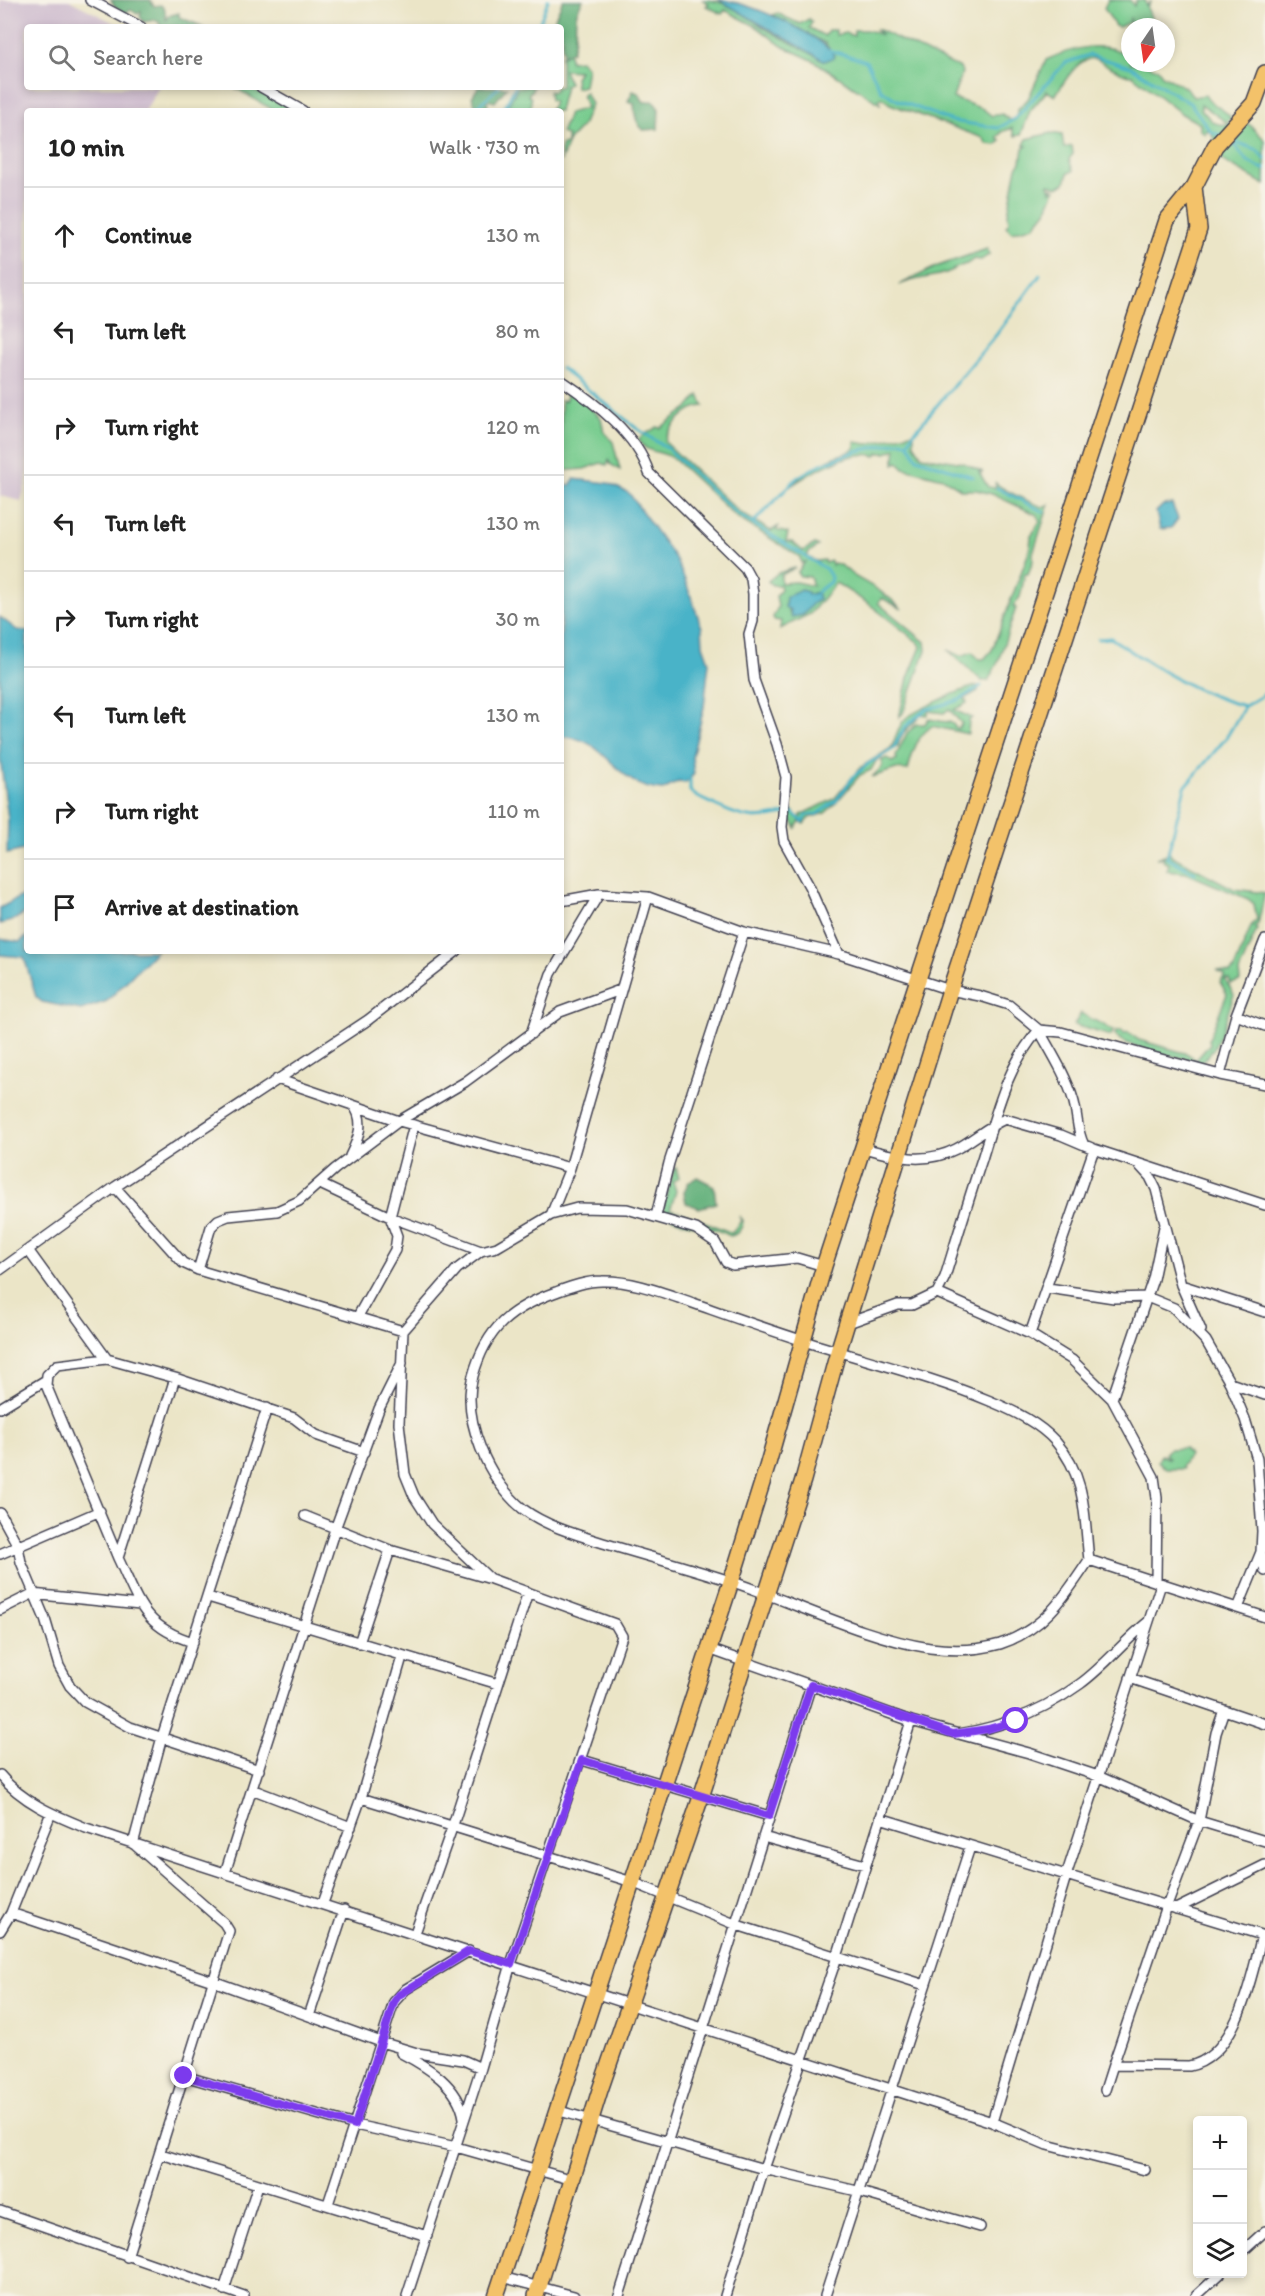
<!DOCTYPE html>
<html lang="en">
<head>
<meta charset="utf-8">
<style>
  body { margin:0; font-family:Itim,sans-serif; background:#f2f2f2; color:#222 }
  .controls { position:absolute; right:18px; bottom:18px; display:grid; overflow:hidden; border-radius:6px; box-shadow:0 3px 9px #0003 }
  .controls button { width:54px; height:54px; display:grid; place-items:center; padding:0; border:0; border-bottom:2px solid #e0e0e0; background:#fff; color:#222; font:30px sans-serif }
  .compass { position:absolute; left:1121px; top:18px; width:54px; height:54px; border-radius:50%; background:#fff; box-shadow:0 3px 9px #0003; rotate:193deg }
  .stop { position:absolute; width:18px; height:18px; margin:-14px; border:4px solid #7c3aed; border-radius:50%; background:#fff }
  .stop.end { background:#7c3aed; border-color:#fff; box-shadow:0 2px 6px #0008 }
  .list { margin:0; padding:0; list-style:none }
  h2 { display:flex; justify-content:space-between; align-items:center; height:78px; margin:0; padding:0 24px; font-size:26px }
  h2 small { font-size:20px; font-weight:400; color:#767676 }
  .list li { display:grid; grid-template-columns:39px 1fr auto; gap:18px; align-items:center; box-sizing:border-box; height:96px; padding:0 24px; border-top:2px solid #e0e0e0 }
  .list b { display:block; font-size:22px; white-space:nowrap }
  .list em { font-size:20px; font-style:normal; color:#767676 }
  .icon { flex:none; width:33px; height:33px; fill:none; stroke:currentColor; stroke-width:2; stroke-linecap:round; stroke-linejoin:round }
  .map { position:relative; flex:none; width:1265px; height:2296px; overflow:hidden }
  .search { position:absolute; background:#fff; box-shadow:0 3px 9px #0003; left:24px; top:24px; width:540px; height:66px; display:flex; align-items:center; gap:15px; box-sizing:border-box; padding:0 21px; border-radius:6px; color:#767676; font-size:22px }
  .panel { position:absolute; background:#fff; box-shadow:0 3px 9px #0003; left:24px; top:108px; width:540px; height:846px; border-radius:6px }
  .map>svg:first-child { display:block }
  .industrial { fill:#cfbdcf }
  .green { fill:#78cc8f; stroke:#4d7765; stroke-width:1.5; fill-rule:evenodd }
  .forest { fill:#62b07a; stroke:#42695a; stroke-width:1.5 }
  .water { fill:#4ab3c8; stroke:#366a82; stroke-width:1.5 }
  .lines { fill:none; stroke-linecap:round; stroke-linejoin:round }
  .stream { stroke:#4ab3c8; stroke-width:3 }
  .minor-casing { stroke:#403f50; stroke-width:12 }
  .primary-casing { stroke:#403f50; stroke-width:18 }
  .minor { stroke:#fff; stroke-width:9 }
  .primary { stroke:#f3c26a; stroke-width:15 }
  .route { stroke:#7c3aed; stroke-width:8 }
</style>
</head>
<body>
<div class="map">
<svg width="1265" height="2296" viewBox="0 0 1265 2296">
  <rect width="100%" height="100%" fill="#f7f3e8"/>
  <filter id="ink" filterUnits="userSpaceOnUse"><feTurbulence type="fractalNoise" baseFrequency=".0167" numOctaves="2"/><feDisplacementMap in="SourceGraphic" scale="12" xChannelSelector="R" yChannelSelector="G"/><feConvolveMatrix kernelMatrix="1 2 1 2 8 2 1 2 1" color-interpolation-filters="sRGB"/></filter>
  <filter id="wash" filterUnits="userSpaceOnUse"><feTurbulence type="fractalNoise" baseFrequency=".008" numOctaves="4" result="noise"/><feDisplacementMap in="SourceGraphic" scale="24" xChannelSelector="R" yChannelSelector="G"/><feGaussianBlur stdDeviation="1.35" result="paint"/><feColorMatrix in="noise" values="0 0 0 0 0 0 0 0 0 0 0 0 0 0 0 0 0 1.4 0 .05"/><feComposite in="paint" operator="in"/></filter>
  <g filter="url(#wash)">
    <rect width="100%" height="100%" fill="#ebe5c7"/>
    <path class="industrial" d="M0 0H69L122 27H27V87H159L145 111H27V480L21 501 0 496Z"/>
    <path class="green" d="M703 0C730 0 745 17 768 30 787 41 806 50 825 61L831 51 825 43 773 15 777 13 800 24 809 19 812 22 809 28 825 36 828 30H836V35L845 33 854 36V30H867L882 35 876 30H879L960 68 962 72 953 98 983 109 992 116 1002 114 1010 120 1015 119 1018 109 1028 99 1046 60C1074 47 1103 40 1130 56V63H1141L1158 69 1162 75 1188 89 1193 97 1205 95C1210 106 1224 107 1231 118L1226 122 1201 104C1201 113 1204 111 1208 117 1217 128 1226 125 1240 120L1250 125 1265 140V185L1223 161 1211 132 1206 130 1205 134 1200 130V124L1182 114 1132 75C1122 75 1119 70 1110 67 1105 65 1103 62 1098 60 1081 51 1063 84 1055 96L1047 91 1030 111 1021 135 1015 136 1012 128 1002 132 997 138 1001 141 996 145 987 144 983 138 890 104 882 98 879 99 880 104 814 61 782 46 757 27 725 10 722 14 706 6 709 4Z
      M1108 0H1130L1134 6 1136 0H1145L1146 6 1151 1 1147 8 1151 17 1150 27H1131L1130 17V22L1119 27 1115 26 1104 8Z
      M569 52 570 61 581 60 587 68 584 86 576 88 575 77 579 71 564 70 569 83 565 86 559 111H550L554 101 550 100 549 91 553 92 556 87H561V55Z
      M234 87C253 87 276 99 293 111H275Z
      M518 87H534L528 95 531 98V111H509L508 106Z
      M585 92 591 104 582 126 569 140 561 161V145L567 144V136L561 133 569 113 586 108 582 95Z
      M1051 133 1062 135 1064 148 1072 146 1073 154 1069 159 1073 171 1068 173 1065 183 1058 187 1049 184V188H1053L1050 191 1055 190 1046 211 1034 226 1012 232 1006 226 1009 222 1008 213 1017 167 1021 162 1023 148 1027 146 1024 145 1027 139Z
      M987 249 990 254 981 260 974 259 967 264C960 265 954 270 946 273 930 278 914 278 899 285L938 266Z
      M562 390 576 395 601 418 604 432 613 442 620 470 610 464 609 460 607 465 601 463 584 469 561 471V400L565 401 567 396Z
      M699 395 704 406C688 406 668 427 665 442L739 512 771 531 779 526 776 530 788 533 786 542H792L803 551 815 544 818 546 808 553V557L816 561 824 560 825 563 831 561 832 565 834 563C844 565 847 571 854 576 872 586 887 594 902 609L882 598 878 603 925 642 926 650 903 713 899 717 908 678 921 647 919 643 869 604 836 583 810 614 780 629 781 621 774 620 773 617 778 607 776 596 781 589 780 585H772L768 581 778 573 795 568 781 575V583L796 582 813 586 810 577 800 576 797 573 805 562 801 563 800 557 736 517 674 459C662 450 642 454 639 438L657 427 660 428 690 406ZM807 592V595L817 592 818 601 812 603 803 615 791 617 785 603Z
      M914 432V444L922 456 964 463 983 472H979L988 487 996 488 995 482C1000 489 1032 503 1043 507L1049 504 1033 553V561L1028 574H1025L1020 597 1013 607 1016 608 998 662 988 681H982L948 650 961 656 972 652 979 659H984L992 650 1030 549 1031 536 1040 521 1037 515 992 494 976 490H962L943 478 904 468 898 462 894 464 896 449 886 453H878L876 456C851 448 808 474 788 488 799 476 813 468 828 460 837 455 847 454 855 448V442L868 444Z
      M979 686 978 691 965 698 967 703 954 710 972 718 969 720 968 734 932 726C916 737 913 752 908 770L896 769 872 777 882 767V760L887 758 892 762 897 759 896 756 907 733 917 724H925L928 719C936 719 944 724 950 721L957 729 962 724 949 709 944 713 928 711V715L920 714C916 726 902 726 898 746L876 761 871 770 860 775 834 805 825 813 809 818 804 824 800 821 796 828 788 815V805L800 820 801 815 834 799 861 767 891 748C895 740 898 726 905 719 913 712 966 686 979 686Z
      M1168 850 1172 856 1234 889 1265 893 1258 924 1254 927 1257 929 1239 972 1240 981 1231 984 1229 979H1225L1234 995C1226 1015 1221 1050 1200 1062 1185 1058 1122 1047 1115 1035L1116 1031H1123L1124 1034 1127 1032 1139 1040 1188 1054 1196 1060 1210 1044 1209 1039 1227 994 1220 982 1225 975 1216 970 1230 973 1234 969 1252 924 1257 920 1254 904 1248 899 1186 873 1167 871 1169 864 1163 861 1164 857 1156 858 1167 854Z
      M1081 1013C1091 1020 1103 1023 1113 1031L1111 1036 1074 1025Z
      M676 1168 679 1178 673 1182 676 1191 670 1210H675L681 1217 683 1216 680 1212 732 1233 741 1221 739 1216 743 1220C743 1227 738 1235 730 1236 714 1224 670 1227 663 1208L674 1169Z
      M1184 1448 1189 1455 1182 1466 1183 1469H1166L1158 1461 1161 1455 1170 1459 1165 1454 1169 1449Z"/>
    <path class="forest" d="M111 0H150L154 6 161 5 165 10 166 21 168 16 179 13V17L204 27H159L160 23 155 20 144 22 140 17 141 11 137 14 131 10 125 13 115 7Z
      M563 0H583C570 19 580 28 572 51L563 56 561 27H554L555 18Z
      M478 87H507L495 102 487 100 488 107 483 109 475 105 472 97Z
      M633 91 638 93 644 102 653 101 659 109 658 129 643 130C635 123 634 113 634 104L628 101Z
      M697 1177 714 1186 716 1203 699 1208 686 1203 684 1192 688 1183Z"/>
    <path class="water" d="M719 0C745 0 818 33 834 55L833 58 825 61Z
      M574 479 608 483 629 493 675 558 685 580 702 628 703 645 709 662 704 707 692 757 694 774 686 783 678 782 663 790C614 789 608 735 561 737V484L570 485Z
      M1172 504 1178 519 1171 528 1160 529 1156 512 1163 505Z
      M801 590 808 592V595L817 592 819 599 812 604 803 615 791 617 790 610 785 607 786 597Z
      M0 617 17 630 27 631V849L7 854 8 819 0 756Z
      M27 893V912L12 921 0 924V908Z
      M27 936V951H156L107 1001 81 1010 42 1002 36 997 24 957 0 955V939L20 942Z"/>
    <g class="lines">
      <path class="stream" d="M538 27 548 0
        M829 50 866 61 881 90 897 100 952 121 998 128 1015 119 1065 63 1089 55 1131 67 1191 104 1211 132 1220 135
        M472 111 499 87
        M503 111 515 87
        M1228 139 1257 150 1265 159
        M1233 142C1242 156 1248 165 1265 169
        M561 368 636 428 668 449 737 514 826 569 831 577 830 582 817 592
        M908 443 912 435 997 334 1040 275
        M997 488 1044 512
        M753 523 798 477 821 464 857 451 901 442 908 443 917 458 973 477
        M1098 639 1111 638C1151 665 1197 694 1244 706
        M690 779V791C699 800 708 801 719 807 748 821 760 820 792 812L803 822 806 815 817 814 836 801 854 776 869 763 893 749 905 727 925 710 959 700 981 686
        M1195 873 1167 857 1185 787 1226 738 1245 706 1265 694"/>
    </g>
  </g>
  <g filter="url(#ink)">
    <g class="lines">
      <g class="minor-casing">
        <path id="minor" d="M90 0 141 27
          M261 87 303 111
          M561 380C594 402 637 434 649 473L745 568 751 579 753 594V621L749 634 754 680 777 744 786 777 782 827 784 841 809 886 839 954
          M561 901 599 894 648 897 744 932 839 954 950 990 980 996 1009 1005 1039 1030 1061 1032 1220 1075 1265 1084
          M1236 1015 1265 1026
          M531 1034 551 974 599 894
          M1220 1075 1236 1015 1265 940
          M277 1079 399 1121 570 1168
          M864 1148C895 1157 925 1165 956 1149 973 1140 987 1127 1005 1119L1061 1135 1094 1149 1265 1205
          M350 1156C358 1140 366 1120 353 1105
          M1139 1165 1150 1177 1156 1189 1181 1285 1201 1330
          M320 1184 390 1217 481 1251
          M115 1187 183 1263 198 1270 403 1331
          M551 1215 570 1168 648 897
          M656 1216 669 1163 744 932
          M28 1250 107 1359 175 1378 294 1418 316 1435 364 1452
          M0 1270 115 1187 368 1020 457 951
          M198 1270 211 1227 218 1220 228 1216 277 1211 299 1201 335 1169 399 1121 465 1082 560 1012 620 990
          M1181 1285 1265 1312
          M1048 1288 1114 1298 1147 1297 1174 1308 1206 1341 1230 1383 1245 1419 1257 1459 1262 1531 1261 1552 1238 1608
          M937 1293 1030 1334 1072 1360 1112 1399 1154 1477 1157 1498 1156 1582
          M358 1316 395 1250 397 1236 390 1217 414 1125
          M848 1323 898 1305H912L937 1293 945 1277C957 1238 969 1198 982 1159 996 1114 1007 1065 1039 1030 1051 1052 1066 1075 1073 1099 1078 1114 1076 1130 1084 1145
          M1030 1334 1094 1149
          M107 1359 57 1365 47 1375 46 1385 118 1558
          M175 1378 118 1558C139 1602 143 1627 193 1642
          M1230 1383 1265 1395
          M1112 1399 1153 1279 1164 1227
          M0 1408 46 1380
          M0 1513 18 1546 21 1562 45 1619 59 1666 70 1686 85 1702 130 1727 259 1770
          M305 1516 390 1550 491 1579 615 1624 622 1636 511 1964 481 2068 407 2296
          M1261 1552 1265 1571
          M0 1554 100 1511
          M1089 1560C1065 1596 1044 1630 1000 1644 979 1650 953 1651 930 1648 864 1638 794 1602 730 1581 690 1568 650 1557 610 1545 581 1536 547 1527 523 1509 489 1482 461 1419 473 1376 486 1328 511 1308 556 1292 570 1287 586 1281 602 1281 632 1280 664 1293 693 1303 730 1316 766 1329 804 1341 866 1361 930 1376 990 1401 1014 1411 1039 1423 1056 1442 1087 1477 1084 1517 1089 1560L1265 1617
          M489 1578 432 1524 414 1496 405 1474 399 1423 403 1331 457 1269 481 1251 497 1247 551 1215 577 1208 627 1209 696 1229 715 1242 726 1262 733 1265 797 1258 824 1266
          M208 1597 498 1684
          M0 1610 32 1594 140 1605
          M359 1643 390 1550
          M709 1649 911 1721 1029 1753 1098 1776 1199 1821 1265 1841
          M1130 1678 1224 1710
          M958 1734C1003 1727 1043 1711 1080 1684 1105 1666 1124 1641 1148 1622
          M582 1760 769 1816
          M0 1775C22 1802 54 1815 86 1828L992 2122 1047 2145 1145 2170
          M254 1790 351 1827
          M361 1798 632 1882 737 1925 925 1985
          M880 1818 1265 1936
          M763 1837 865 1865
          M133 1844 162 1737 267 1408
          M225 1873 335 1529 379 1409 402 1363
          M323 1903 361 1798 402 1657
          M1176 1909 1265 1865
          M11 1913 213 1981 381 2042 417 2053 463 2060 481 2068
          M0 1931 11 1913 51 1813
          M415 1933 452 1828 528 1592
          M1262 1935C1252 1975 1237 2057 1189 2066L1113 2065 1167 1906 1199 1821 1216 1733 1224 1710 1265 1724
          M309 2016 344 1910
          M401 2053C428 2067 459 2086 464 2118
          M184 2076 355 2125 456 2147 573 2180
          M1105 2090 1113 2065
          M556 2110 764 2169 857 2191 980 2227
          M992 2122 1066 1876 1161 1584
          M161 2154 427 2236
          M328 2204 394 2002 406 1989 469 1951
          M0 2211 244 2296
          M1242 2252 1265 2231
          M127 2257 229 1931 224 1923 135 1845
          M502 2277 574 2296
          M224 2290 258 2185
          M619 2296 811 1685
          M725 2296 764 2169 837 1957 911 1721
          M825 2296 970 1847
          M1196 2296 1220 2274"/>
      </g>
      <g class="primary-casing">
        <path id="primary" d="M1194 187 1215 146 1254 103 1265 73
          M496 2296 731 1582 767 1467 824 1266 1167 220 1194 187 1199 229 950 990 838 1352 803 1480 702 1794 600 2090 536 2296"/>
      </g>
      <use href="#minor" class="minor"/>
      <use href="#primary" class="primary"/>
    </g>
  </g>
  <g class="lines" filter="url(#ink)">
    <path class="route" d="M184 2076 355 2125 394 2002 399 1995 469 1951 511 1964 582 1760 769 1816 811 1685 953 1734 988 1729 1016 1721"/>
  </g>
</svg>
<div class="controls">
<button>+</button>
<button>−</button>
<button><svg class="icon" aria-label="layers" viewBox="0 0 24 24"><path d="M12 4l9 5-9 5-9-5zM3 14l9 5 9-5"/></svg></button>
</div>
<svg class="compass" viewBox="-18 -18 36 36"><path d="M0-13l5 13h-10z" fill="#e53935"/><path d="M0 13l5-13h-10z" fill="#767676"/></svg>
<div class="stop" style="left:1016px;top:1721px"></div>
<div class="stop end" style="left:184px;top:2076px"></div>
<div class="search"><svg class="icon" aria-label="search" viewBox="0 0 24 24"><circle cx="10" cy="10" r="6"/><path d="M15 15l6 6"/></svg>Search here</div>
<section class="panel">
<h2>10 min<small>Walk · 730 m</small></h2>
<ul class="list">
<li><svg class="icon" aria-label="ahead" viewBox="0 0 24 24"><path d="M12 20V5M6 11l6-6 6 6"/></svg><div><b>Continue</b></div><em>130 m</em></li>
<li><svg class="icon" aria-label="left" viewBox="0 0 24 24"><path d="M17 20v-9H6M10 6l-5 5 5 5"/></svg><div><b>Turn left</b></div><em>80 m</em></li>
<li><svg class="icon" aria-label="right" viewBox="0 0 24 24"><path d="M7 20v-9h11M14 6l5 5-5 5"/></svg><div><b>Turn right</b></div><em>120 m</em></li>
<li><svg class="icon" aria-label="left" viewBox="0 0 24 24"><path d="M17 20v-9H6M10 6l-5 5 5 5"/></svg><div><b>Turn left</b></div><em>130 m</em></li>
<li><svg class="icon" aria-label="right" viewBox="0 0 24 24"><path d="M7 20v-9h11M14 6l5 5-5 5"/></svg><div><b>Turn right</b></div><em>30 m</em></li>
<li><svg class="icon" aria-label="left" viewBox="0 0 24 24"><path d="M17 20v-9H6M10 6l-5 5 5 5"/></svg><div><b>Turn left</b></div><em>130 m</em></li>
<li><svg class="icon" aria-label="right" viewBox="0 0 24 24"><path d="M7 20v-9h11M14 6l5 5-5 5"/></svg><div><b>Turn right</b></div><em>110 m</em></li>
<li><svg class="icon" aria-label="arrive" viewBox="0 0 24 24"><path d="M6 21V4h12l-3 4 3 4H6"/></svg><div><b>Arrive at destination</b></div></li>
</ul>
</section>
</div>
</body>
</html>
